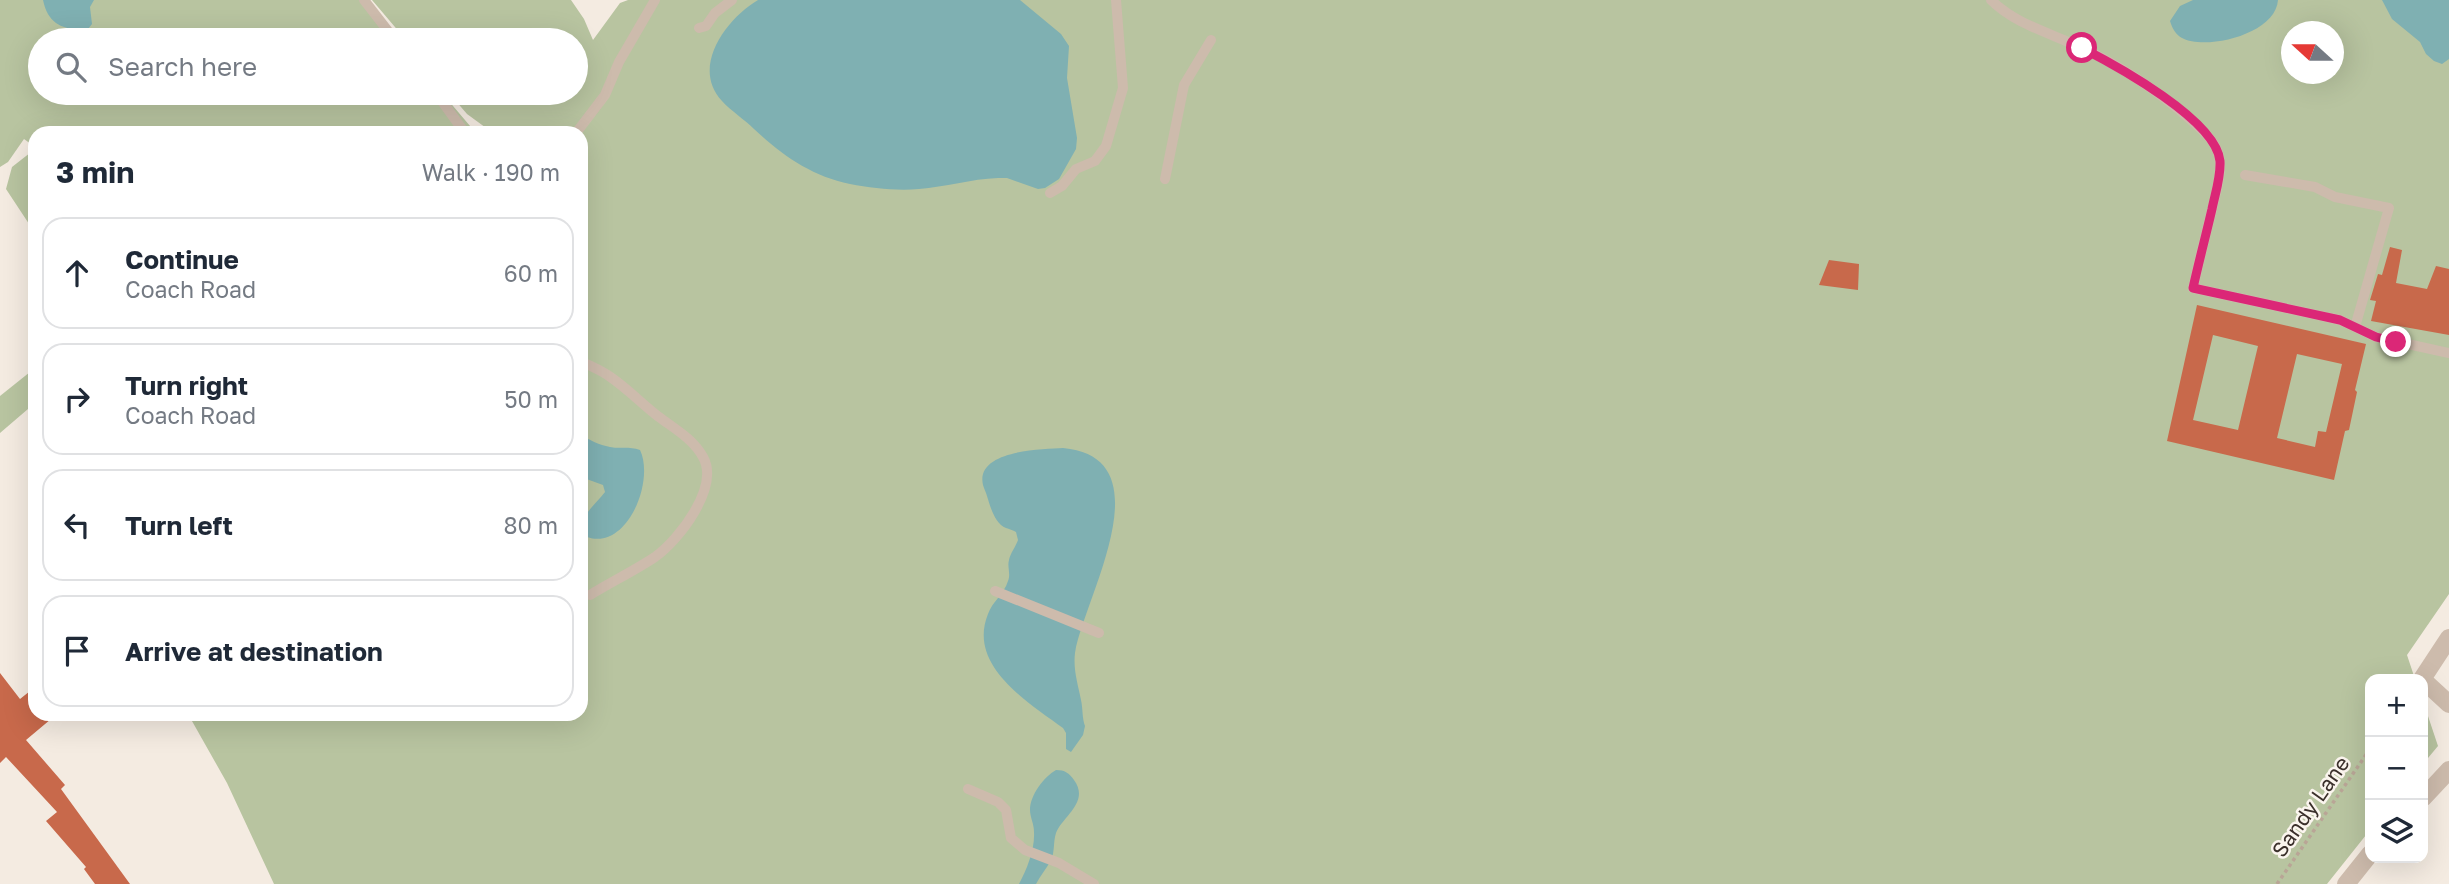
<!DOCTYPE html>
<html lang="en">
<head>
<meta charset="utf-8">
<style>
  body { margin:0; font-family:"Golos Text",sans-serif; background:#f6f6f7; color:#1f2937 }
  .controls { position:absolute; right:21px; bottom:21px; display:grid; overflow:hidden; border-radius:14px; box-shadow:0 7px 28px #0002 }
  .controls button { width:63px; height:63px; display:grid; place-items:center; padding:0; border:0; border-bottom:2px solid #e0e1e3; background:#fff; color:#1f2937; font:35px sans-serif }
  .compass { position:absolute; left:2281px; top:21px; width:63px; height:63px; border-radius:50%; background:#fff; box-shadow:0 7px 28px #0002; rotate:291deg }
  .stop { position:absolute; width:21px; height:21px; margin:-16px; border:5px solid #db2777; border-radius:50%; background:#fff }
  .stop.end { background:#db2777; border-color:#fff; box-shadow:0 2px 7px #0008 }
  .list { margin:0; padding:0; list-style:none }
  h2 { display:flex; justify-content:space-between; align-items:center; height:91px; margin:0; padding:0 28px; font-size:30px }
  h2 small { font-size:23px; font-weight:400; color:#747a83 }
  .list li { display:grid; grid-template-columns:46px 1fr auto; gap:21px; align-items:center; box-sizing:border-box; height:112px; margin:0 14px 14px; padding:0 14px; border:2px solid #e0e1e3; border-radius:21px }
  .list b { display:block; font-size:26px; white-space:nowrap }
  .list p { margin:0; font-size:23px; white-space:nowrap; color:#747a83 }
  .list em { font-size:23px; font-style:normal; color:#747a83 }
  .icon { flex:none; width:38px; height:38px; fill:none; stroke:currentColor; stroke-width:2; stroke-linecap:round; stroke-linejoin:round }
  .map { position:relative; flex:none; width:2449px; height:884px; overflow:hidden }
  .search { position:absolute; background:#fff; box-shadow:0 7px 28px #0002; left:28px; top:28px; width:560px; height:77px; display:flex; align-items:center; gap:18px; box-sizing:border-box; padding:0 24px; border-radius:38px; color:#747a83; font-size:26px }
  .panel { position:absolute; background:#fff; box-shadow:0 7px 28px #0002; left:28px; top:126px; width:560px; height:595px; border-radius:21px }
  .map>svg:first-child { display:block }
  .green { fill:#b8c4a0; fill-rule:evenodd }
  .water { fill:#7fb0b2 }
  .building { fill:#c8694b; fill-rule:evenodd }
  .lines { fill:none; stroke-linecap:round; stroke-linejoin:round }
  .path { stroke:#b9a596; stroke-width:3.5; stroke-dasharray:3.5 3.5; stroke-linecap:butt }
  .service { stroke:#cdbbac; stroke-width:10 }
  .minor { stroke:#cdbbac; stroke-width:18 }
  .route { stroke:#db2777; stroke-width:9 }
  .labels { text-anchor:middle; stroke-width:5; stroke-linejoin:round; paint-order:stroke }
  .street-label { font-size:21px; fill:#3b302b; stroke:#fbf5ee }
</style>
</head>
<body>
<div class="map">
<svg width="2449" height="884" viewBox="0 0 2449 884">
  <rect width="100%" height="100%" fill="#f4ebe1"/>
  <path class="green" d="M0 0H365L398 40H40V93H442L476 133H35V147L24 139 8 162 0 167Z
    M372 0H571L584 19 593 40 620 3 628 0H2449V594L2407 655 2415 679H2370V830L2327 884H274L227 783 188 714H581V133H493L467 114 449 93H576V40H406ZM2292 32H2334V74H2292Z
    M35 149V233L6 189 12 167Z
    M35 368V403L0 433V396Z
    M2423 701 2438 746 2423 764Z"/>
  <path class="water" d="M43 0H94L90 7 92 24 88 29C63 31 48 24 43 0Z
    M758 0H1020L1061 34 1069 46 1067 78 1077 138 1076 149 1059 179 1045 188 1038 189 1007 178H998C971 179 945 187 919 189 896 191 872 188 850 184 811 176 782 155 754 129 744 119 731 111 722 101 690 67 727 18 758 0Z
    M2193 0H2278C2276 34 2206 51 2182 38 2176 35 2172 28 2170 21L2180 6Z
    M2382 0H2449V59L2442 64 2434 61 2426 54 2420 42 2392 19Z
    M581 435C590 440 599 445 610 447 620 449 629 446 640 450 655 481 627 551 587 537 576 516 594 507 605 492L603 485 581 477Z
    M1063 448C1168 458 1083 600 1075 653 1073 670 1078 684 1081 700 1083 709 1082 718 1085 726L1083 735 1071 752 1066 749V733L1063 728C1028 702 967 666 988 614 992 602 1004 594 1008 581 1011 574 1007 567 1009 560 1010 554 1016 546 1018 540L1016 532C1013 530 1009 529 1006 528 995 524 990 506 987 496 986 492 984 489 983 485 975 450 1042 449 1063 448Z
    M1056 770C1065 770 1069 773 1074 780 1090 802 1063 816 1056 833 1053 842 1055 852 1051 860 1047 868 1040 876 1036 884H1019C1027 869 1035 849 1034 832 1034 824 1030 817 1030 810 1030 795 1044 777 1056 770Z"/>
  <path class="building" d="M2390 247 2402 250 2396 283 2427 289 2436 266 2449 269V335L2371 321 2376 301 2370 300 2378 274 2382 275Z
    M1829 260 1859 264 1858 290 1819 285Z
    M2197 305 2366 344 2355 390 2357 392 2349 430 2345 431 2334 480 2167 441ZM2213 335 2258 346 2238 430 2193 420ZM2297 354 2342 364 2326 432 2318 431 2315 447 2277 438Z
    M0 673 20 699 35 687V714H57L26 740 65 785 61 789 130 884H95L84 869 86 867 46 821 57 812 6 757 0 763Z"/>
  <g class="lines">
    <path class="path" d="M2277 884 2370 749"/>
    <path class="service" d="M364 0 395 40
      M1991 0C2015 24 2050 33 2080 47 2121 66 2157 90 2191 120 2204 132 2219 143 2220 163 2221 178 2215 195 2212 210 2205 236 2199 262 2193 288L2340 320 2376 337 2449 353
      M699 28 706 26 715 13 732 0
      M436 93 465 133
      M576 133 605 95 619 62 655 0
      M2245 175 2315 187 2335 197 2389 208 2355 327
      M1165 179 1184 85 1211 40
      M1050 193 1062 186 1076 169 1095 161 1106 146 1123 88 1116 0
      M581 361C590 366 601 370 609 376 627 388 642 404 659 417 675 429 693 439 703 457 720 487 679 540 655 557 634 571 611 582 590 595
      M995 591 1099 633
      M968 789 998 802 1006 810 1011 838 1025 850 1059 863 1094 884"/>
    <path class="minor" d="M2422 679 2449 638
      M2423 680 2449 704
      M2423 798 2449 770
      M2346 884 2370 854"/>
  </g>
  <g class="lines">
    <path class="route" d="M2082 48C2117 66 2216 120 2220 161 2221 177 2215 194 2212 209 2206 235 2199 261 2193 288L2340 320 2376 337 2396 342"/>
  </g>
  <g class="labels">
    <g class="street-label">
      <text transform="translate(2311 807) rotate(-55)" y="7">Sandy Lane</text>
    </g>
  </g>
</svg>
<div class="controls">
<button>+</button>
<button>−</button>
<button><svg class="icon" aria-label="layers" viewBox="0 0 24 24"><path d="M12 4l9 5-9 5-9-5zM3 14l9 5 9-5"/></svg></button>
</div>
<svg class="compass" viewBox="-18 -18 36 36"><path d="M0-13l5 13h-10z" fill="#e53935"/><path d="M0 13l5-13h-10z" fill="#747a83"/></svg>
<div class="stop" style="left:2082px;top:48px"></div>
<div class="stop end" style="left:2396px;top:342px"></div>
<div class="search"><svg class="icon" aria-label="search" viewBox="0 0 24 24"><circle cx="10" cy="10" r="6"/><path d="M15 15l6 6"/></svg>Search here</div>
<section class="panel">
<h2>3 min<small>Walk · 190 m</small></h2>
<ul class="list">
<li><svg class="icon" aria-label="ahead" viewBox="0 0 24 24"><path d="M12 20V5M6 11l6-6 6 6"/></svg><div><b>Continue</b><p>Coach Road</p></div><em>60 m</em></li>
<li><svg class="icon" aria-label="right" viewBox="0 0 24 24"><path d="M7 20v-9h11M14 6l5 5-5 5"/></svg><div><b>Turn right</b><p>Coach Road</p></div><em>50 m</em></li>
<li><svg class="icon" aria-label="left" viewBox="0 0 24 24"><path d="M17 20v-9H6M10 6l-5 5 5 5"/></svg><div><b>Turn left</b></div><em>80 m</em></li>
<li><svg class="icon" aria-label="arrive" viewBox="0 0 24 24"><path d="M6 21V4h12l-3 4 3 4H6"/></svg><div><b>Arrive at destination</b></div></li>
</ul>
</section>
</div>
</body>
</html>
